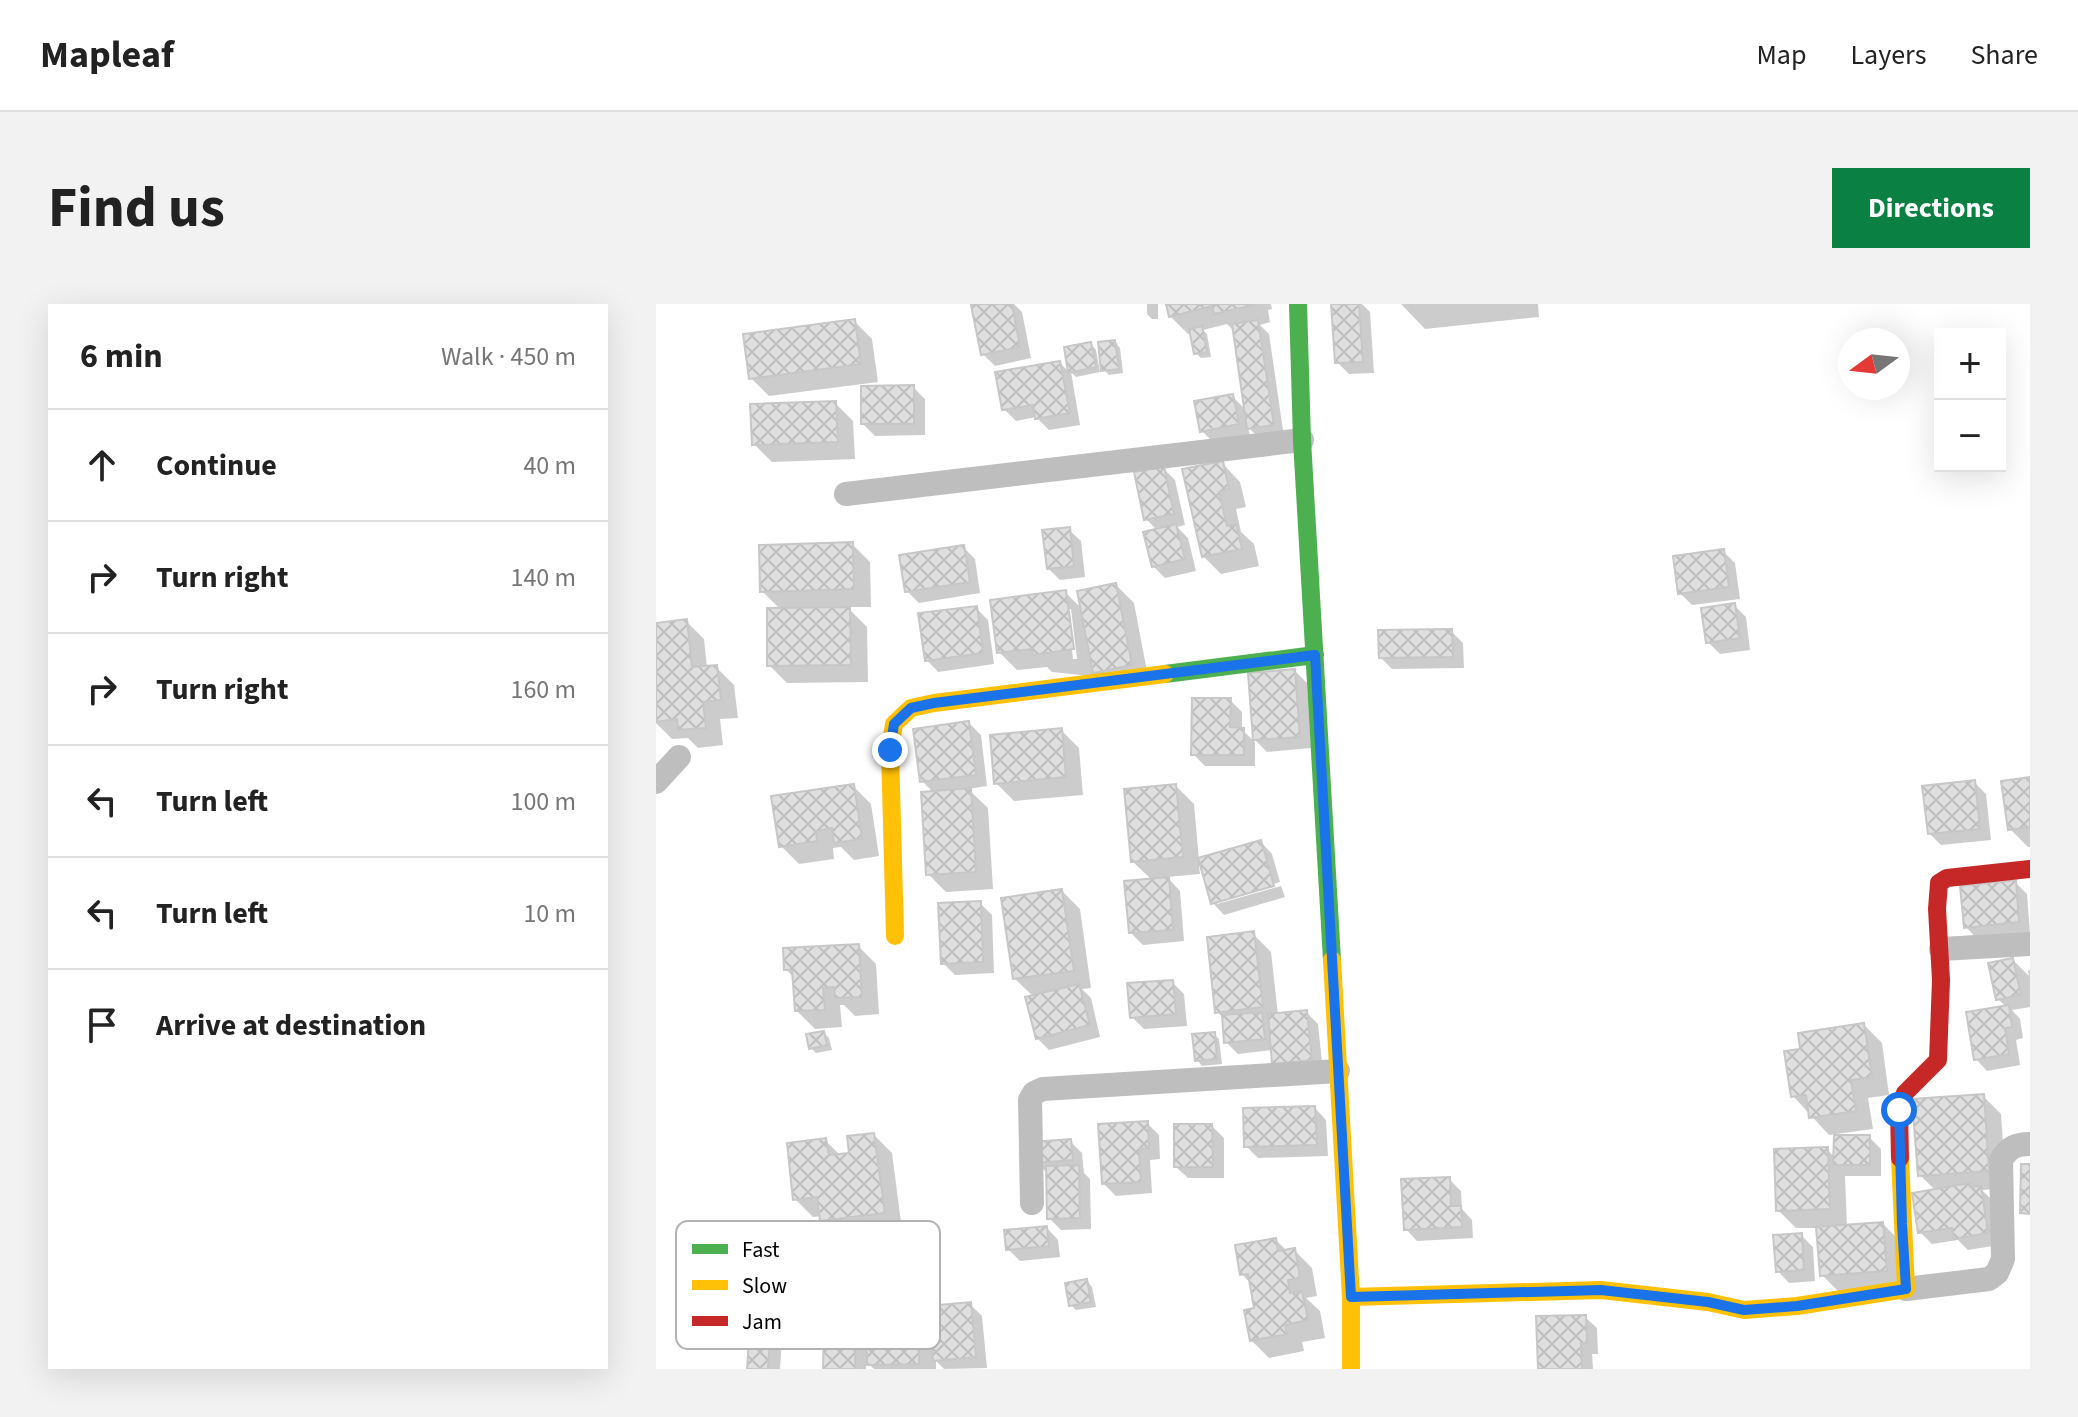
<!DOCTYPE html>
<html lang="en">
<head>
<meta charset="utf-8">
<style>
  body { margin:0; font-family:"Source Sans 3",sans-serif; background:#f2f2f2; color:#222 }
  .controls { position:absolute; right:24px; top:24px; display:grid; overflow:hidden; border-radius:0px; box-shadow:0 8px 32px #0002 }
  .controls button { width:72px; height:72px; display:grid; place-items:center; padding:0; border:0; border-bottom:2px solid #e0e0e0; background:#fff; color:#222; font:40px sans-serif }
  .compass { position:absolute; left:1182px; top:24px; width:72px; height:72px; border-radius:50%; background:#fff; box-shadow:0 8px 32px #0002; rotate:255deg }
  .stop { position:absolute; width:24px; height:24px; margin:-18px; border:6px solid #1a73e8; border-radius:50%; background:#fff }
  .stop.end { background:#1a73e8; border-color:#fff; box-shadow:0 2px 8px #0008 }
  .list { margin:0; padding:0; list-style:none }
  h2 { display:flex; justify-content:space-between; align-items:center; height:104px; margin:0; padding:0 32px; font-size:34px }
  h2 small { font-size:26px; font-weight:400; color:#767676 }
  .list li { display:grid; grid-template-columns:52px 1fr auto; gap:24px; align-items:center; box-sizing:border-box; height:112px; padding:0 32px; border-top:2px solid #e0e0e0 }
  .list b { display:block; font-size:30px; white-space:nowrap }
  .list em { font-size:26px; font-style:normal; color:#767676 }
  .icon { flex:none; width:44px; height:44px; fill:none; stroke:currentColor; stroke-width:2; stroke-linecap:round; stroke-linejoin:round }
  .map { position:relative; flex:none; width:1374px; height:1065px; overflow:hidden; border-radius:0px }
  header { display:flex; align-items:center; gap:48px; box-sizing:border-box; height:112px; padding:0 40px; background:#fff; border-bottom:2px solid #e0e0e0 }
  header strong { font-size:38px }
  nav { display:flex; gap:44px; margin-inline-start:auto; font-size:28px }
  .intro { display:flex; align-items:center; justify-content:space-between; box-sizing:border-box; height:192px; padding:0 48px }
  h1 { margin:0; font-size:56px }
  .button { padding:20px 36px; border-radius:0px; background:#0b8043; color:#fff; font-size:28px; font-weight:700 }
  main { display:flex; gap:48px; padding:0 48px }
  aside { flex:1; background:#fff; border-radius:0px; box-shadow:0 8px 32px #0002 }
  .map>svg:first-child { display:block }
  .shadow { fill:#0003; fill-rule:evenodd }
  .building { fill:url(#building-cross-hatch); stroke:#c7c7c7; stroke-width:2 }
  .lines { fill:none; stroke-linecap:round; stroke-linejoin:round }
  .street { stroke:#bebebe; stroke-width:24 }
  .fast { stroke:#4caf50; stroke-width:18 }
  .slow { stroke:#ffc107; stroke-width:18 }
  .jam { stroke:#c62828; stroke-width:18 }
  .route { stroke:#1a73e8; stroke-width:10 }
  .key { fill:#fff; stroke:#b2b2b2; stroke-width:2 }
  .key-label { font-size:22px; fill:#000 }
</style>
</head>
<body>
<header>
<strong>Mapleaf</strong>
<nav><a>Map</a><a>Layers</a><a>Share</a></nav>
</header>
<div class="intro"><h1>Find us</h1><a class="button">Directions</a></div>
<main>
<aside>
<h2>6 min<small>Walk · 450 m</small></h2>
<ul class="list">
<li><svg class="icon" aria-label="ahead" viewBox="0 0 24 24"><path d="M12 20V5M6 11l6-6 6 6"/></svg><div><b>Continue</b></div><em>40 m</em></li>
<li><svg class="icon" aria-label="right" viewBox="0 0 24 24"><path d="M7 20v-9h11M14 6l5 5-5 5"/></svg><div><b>Turn right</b></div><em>140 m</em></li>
<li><svg class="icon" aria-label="right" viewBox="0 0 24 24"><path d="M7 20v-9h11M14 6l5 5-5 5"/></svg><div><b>Turn right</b></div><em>160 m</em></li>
<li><svg class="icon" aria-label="left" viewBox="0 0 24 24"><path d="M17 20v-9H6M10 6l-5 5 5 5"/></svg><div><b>Turn left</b></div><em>100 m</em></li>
<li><svg class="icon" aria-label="left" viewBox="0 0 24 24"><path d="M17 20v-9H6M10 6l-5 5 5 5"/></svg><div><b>Turn left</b></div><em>10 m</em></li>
<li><svg class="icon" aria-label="arrive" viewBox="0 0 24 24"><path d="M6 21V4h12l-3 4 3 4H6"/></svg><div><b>Arrive at destination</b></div></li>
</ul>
</aside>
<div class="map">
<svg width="1374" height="1065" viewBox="0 0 1374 1065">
  <defs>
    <pattern id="building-cross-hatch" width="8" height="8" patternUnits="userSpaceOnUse" patternTransform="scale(2)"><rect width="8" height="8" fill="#dfdfdf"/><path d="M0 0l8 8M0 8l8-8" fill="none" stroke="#bebebe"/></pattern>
  </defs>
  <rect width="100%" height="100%" fill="#fff"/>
  <path class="shadow" d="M332 0H358L366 8 375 54 339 62 327 50Z
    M491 0H502V15H496L491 10Z
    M512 0H615L616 5 612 6 614 18 604 21 613 30 628 133 605 136 592 123 594 132 558 139 546 127 576 92 590 106 579 28 571 20 547 26 551 30 555 53 545 54 540 49 536 29 532 30 514 12Z
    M677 0H706L714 8 718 69 693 70 681 58Z
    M745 0H882L883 13 769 25Z
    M198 17 216 35 222 78 113 92 95 74Z
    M459 38 464 44 467 69 453 71 447 65Z
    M435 40 440 46 444 68 420 73 415 68 424 121 393 126 380 113 360 117 348 105 404 59 415 70 410 45Z
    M257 83 269 95V131L219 132 207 120Z
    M179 99 197 117 199 155 116 158 98 140Z
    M566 159 584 178 590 203 580 205 585 228 598 240 603 262 565 270 547 252Z
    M507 164 519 176 529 221 521 223 532 234 540 267 509 274 497 262 501 226 490 215Z
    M413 226 425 237 429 273 404 276 392 264Z
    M196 240 214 258 215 303H191L211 323 212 378 131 379 113 361 125 306 106 287Z
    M307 243 319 255 324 289 263 299 251 287Z
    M1067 247 1079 259 1084 295 1036 301 1024 289Z
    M460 281 478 299 493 378 396 368 391 363 361 366 343 348 409 288 426 305ZM411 305H415L421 355H417Z
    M1078 301 1090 313 1094 346 1064 350 1052 338Z
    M320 304 332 316 338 360 282 368 271 356Z
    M30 317 48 335 51 364 60 363 78 381 82 414 64 415 67 441 42 444 32 434 16 435 0 419V321Z
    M795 327 807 339 808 364 736 365 725 354Z
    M639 367 651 379 655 444 611 448 599 436V438L594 370Z
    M574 396 586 408V426L599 438V462H549L537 450Z
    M313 419 325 431 331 482 312 485 332 504 337 585 290 588 272 570 278 489 266 477Z
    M405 426 423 444 427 491 358 497 340 479Z
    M1374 475V543H1372L1354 525Z
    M1318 478 1330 490 1335 536 1285 541 1273 529Z
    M197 482 215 500 223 552 198 556 185 543 177 544 178 555 143 560 125 542Z
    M520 482 538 500 543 556 605 538 616 550 624 578 561 596V600L625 582 629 593 568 611 557 599 546 561 543 562 544 570 511 573 524 587 528 637 487 641 475 629 496 576 476 557Z
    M1359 578 1371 590 1374 629 1321 635 1310 623Z
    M406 587 424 605 435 684 426 685 435 694 444 733 393 746 381 734 378 693 358 674Z
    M324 599 336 611 338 669 299 671 287 659Z
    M597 630 615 648 622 711 651 709 662 720 667 768 630 771 617 746 582 750 570 738 568 714 561 708Z
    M202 642 220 660 223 710 199 712 188 701H184L186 723 159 725 141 707 138 674 130 665Z
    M1357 656 1373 672 1372 667 1374 666V703L1356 706 1364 715 1367 734 1360 736 1364 761 1331 767 1320 755 1350 703 1342 695Z
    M516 678 528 690 531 722 488 725 476 713Z
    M1208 721 1226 739 1233 791 1212 794 1217 825 1180 830V833H1213L1225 845V872H1189L1191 923 1227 920 1245 938 1248 984 1184 989 1166 971 1162 924H1140L1122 906 1171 846 1180 854V830L1173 831 1137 792 1146 747Z
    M168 729 173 734 176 746 160 749 155 744Z
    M558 730 563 735 566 760 546 762 541 756Z
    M1327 792 1345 810 1350 884 1326 886 1336 896 1343 941 1312 946 1302 936 1276 940 1264 928 1280 887 1264 871Z
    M659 804 670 816 672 852 602 854 590 842Z
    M491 819 503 831 504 855 494 856 496 889 460 892 448 880Z
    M556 822 568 834V874H532L520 863Z
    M218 831 236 849 246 926 184 934 166 916V912L157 913 139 895 170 837 185 852 195 850Z
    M414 837 426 849 428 869 434 875 435 925 405 926 393 914V871L380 858Z
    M793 875 805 887 806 905 816 916 817 934 761 937 750 925Z
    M391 924 402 936 404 953 364 957 352 945Z
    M1145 931 1157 943 1159 977 1133 979 1122 967Z
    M620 936 631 947 638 946 656 964 661 992 650 994 664 1007 669 1034 646 1038 648 1047 613 1054 595 1036 601 1006 596 981 586 970Z
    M195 958 207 970 208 980 261 979 279 997V1004L314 1000 326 1012 331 1064 288 1065 280 1057V1065H218L210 1058V1065H169L170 1025 159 1013ZM212 1023V1037L199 1024Z
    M118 961 130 973 124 1065H93Z
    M431 977 436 983 440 1003 420 1006 415 1001Z
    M929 1013 941 1024 942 1050H936L937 1065H884Z"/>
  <path class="building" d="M322 0H356L364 43 325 51 315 1Z
    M510 0H598V1L558 10 556 2 513 13Z
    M675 0H703L707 58 679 59Z
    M199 15 205 60 93 75 87 30Z
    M602 16 618 121 591 125 576 20Z
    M546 22 551 48 538 50 533 25Z
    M459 36 463 65 445 67 442 38Z
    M435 38 440 63 412 69 408 43Z
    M404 57 414 109 379 115 377 101 346 106 339 68Z
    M258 81V120H205V82Z
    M577 90 583 120 544 128 538 97Z
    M180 97 182 138 96 141 94 100Z
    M567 157 573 185 563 188 571 222 580 220 586 245 546 253 526 165Z
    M508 162 518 210 488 216 478 168Z
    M520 220 529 255 496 263 487 228Z
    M414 223 418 262 391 265 386 226Z
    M197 238 198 285 104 288 103 241Z
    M308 241 314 278 249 288 243 251Z
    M1068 245 1073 283 1022 290 1017 252Z
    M460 279 476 361 437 369 421 287Z
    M410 286 418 345 377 351 376 345 341 349 334 296Z
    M1079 299 1084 334 1050 339 1045 304Z
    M321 302 327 349 269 357 262 309Z
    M194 303 195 361 111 362V304Z
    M31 315 36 363 61 361 65 396 47 398 50 424 22 426 21 415 0 418V319Z
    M796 325 797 353 723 354 722 326Z
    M639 365 644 433 597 436 592 369Z
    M536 394H575L574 423 588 424V451H535Z
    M313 417 320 471 264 478 257 425Z
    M406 424 410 473 338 480 334 431Z
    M1374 473V523L1352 526 1345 477Z
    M1319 476 1324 525 1272 530 1266 482Z
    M198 480 206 535 178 539 176 524 160 527 161 537 123 543 115 492Z
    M520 480 527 553 475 558 468 485Z
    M315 484 320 568 270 571 265 488Z
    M605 536 618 582 555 600 542 554Z
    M513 573 517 626 473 629 468 577Z
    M1360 576 1363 618 1308 624 1304 582Z
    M406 585 418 667 357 675 345 594Z
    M325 597 327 658 285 660 282 599Z
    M598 627 607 703 559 709 551 633Z
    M203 640 206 693 179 694 178 683 167 684 169 706 139 707 136 666H128L127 644Z
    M1357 654 1365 691 1340 696 1332 659Z
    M517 676 520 710 474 714 471 679Z
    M423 680 434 721 380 735 369 693Z
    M1353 701 1356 723 1349 724 1353 750 1318 756 1310 708Z
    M651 706 656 756 616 760 612 710Z
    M606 708 609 735 568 739 566 711Z
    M1208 719 1216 773 1195 776 1200 807 1153 814 1150 791 1135 793 1128 747 1144 745 1142 729Z
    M168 727 171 741 153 745 150 730Z
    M559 728 561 755 539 757 536 730Z
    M1328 790 1333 867 1262 872 1256 795Z
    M659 802 661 841 588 843 587 804Z
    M492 817 493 844 483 845 485 878 446 880 442 820Z
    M518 820H556L557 863H518Z
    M218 829 229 909 164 917 161 893 137 896 131 839 170 834 173 851 193 849 191 832Z
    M1178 831H1214V861H1177Z
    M415 835 417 856 378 859 376 838Z
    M1172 843 1174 905 1120 907 1118 845Z
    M1365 860H1374V910L1364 909Z
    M423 861 424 914 391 915 390 862Z
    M794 873 795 902H805L806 923 748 926 745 875Z
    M1314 879V883L1325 882 1332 929 1298 935 1296 924 1262 929 1256 889Z
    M1227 918 1231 967 1164 972 1160 923Z
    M391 922 393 942 350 946 348 926Z
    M1146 929 1148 966 1120 968 1117 931Z
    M620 934 622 947 639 944 644 974 632 976 634 989 646 987 652 1016 629 1021 631 1030 594 1037 588 1006 598 1004 592 970 584 971 579 941Z
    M98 958 119 959 112 1065H91Z
    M431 975 435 998 413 1002 409 979Z
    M262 977 263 1060 211 1061 209 978Z
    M315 998 320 1053 277 1057 272 1002Z
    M930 1011 931 1039H925L926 1065H882L880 1012Z
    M168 1021 200 1022 199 1065H167Z"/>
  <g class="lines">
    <path class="street" d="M190 190 646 136
      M0 478 23 453
      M1285 645 1374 640
      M376 899 374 796 378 789 387 785 682 767
      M1250 985 1333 975 1341 969 1347 955 1345 856C1353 843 1360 840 1374 840"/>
    <path class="fast" d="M642 0 646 136 676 656
      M509 370 659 351"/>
    <path class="slow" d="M239 632 234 446 238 420 255 404 278 399 509 370
      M676 656 695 993V1065
      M695 993 945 986 1052 998 1088 1006 1141 1002 1250 985 1244 854"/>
    <path class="jam" d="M1244 854 1243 806 1249 789 1282 756 1285 676 1281 605 1283 579 1291 574 1374 565"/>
  </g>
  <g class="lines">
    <path class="route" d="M234 446 238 420 255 404 278 399 659 351 695 993 945 986 1052 998 1088 1006 1141 1002 1250 985 1246 920 1243 806"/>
  </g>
  <rect x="20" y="917" width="264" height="128" rx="12" class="key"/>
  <rect x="36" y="940" width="36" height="10" fill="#4caf50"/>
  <rect x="36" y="976" width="36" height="10" fill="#ffc107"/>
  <rect x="36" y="1012" width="36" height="10" fill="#c62828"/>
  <g class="key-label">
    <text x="86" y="953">Fast</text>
    <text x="86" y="989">Slow</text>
    <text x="86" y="1025">Jam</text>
  </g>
</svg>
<div class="controls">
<button>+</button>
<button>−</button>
</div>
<svg class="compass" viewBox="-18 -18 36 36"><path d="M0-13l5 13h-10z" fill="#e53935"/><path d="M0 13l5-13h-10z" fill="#767676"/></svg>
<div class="stop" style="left:1243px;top:806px"></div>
<div class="stop end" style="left:234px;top:446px"></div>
</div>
</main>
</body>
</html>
